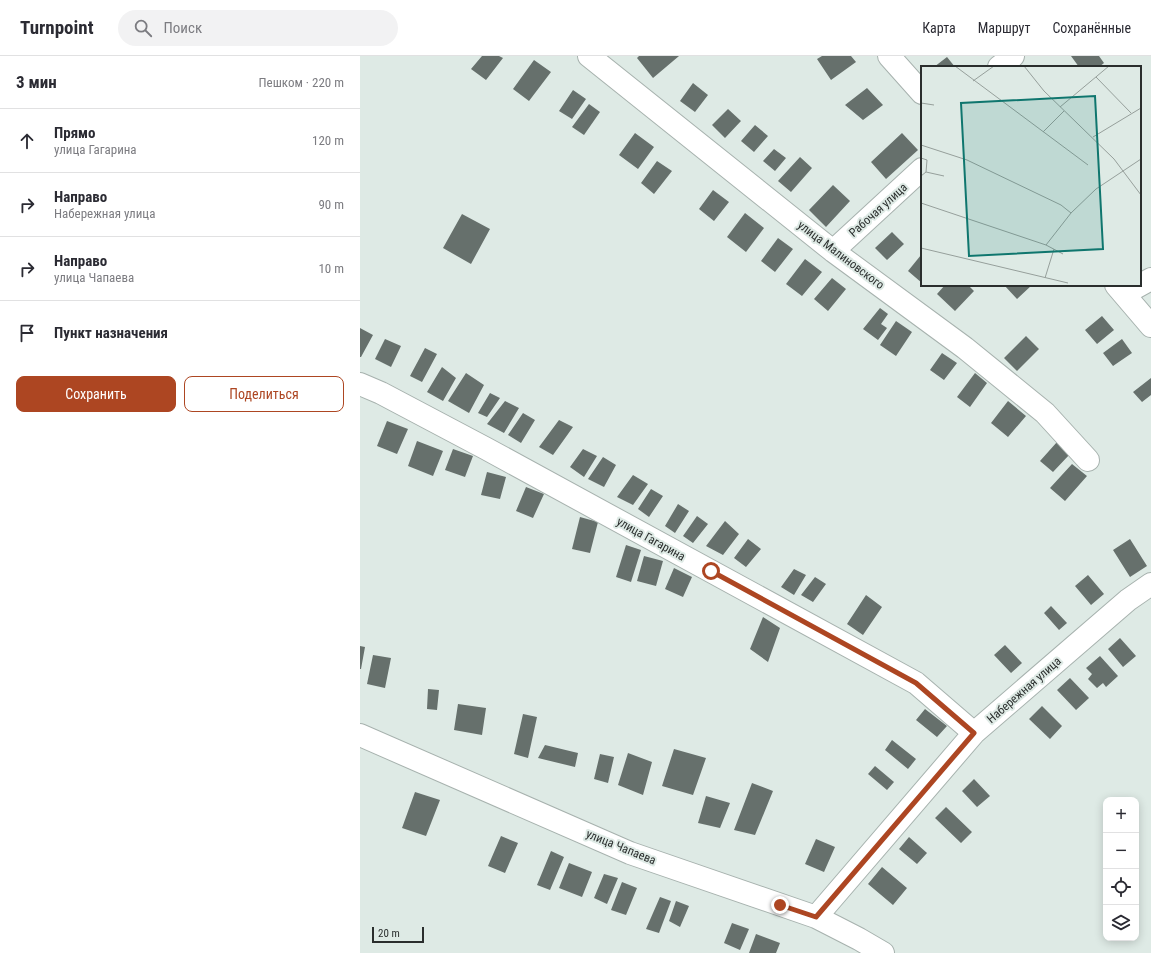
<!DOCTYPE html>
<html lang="ru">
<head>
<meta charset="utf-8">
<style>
  body { margin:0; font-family:"Roboto Condensed",sans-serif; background:#f2f2f3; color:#2b2b33 }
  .controls { position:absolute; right:12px; bottom:12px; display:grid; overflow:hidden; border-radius:8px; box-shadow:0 2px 10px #0003 }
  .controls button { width:36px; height:36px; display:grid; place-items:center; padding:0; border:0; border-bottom:1px solid #e1e1e2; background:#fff; color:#2b2b33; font:20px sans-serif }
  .scale { position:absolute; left:12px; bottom:10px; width:52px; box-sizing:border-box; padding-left:4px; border:2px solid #2a2e2d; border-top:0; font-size:11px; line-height:14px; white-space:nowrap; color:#2a2e2d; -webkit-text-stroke:3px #deeae5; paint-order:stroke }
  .stop { position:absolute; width:12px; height:12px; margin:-9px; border:3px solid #ad4622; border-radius:50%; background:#fff }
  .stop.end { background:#ad4622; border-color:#fff; box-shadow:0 1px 4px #0008 }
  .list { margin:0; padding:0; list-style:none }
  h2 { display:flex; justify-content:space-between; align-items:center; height:52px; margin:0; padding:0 16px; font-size:17px }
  h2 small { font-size:13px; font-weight:400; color:#7c7c81 }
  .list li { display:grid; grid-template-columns:26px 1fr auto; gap:12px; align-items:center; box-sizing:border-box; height:64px; padding:0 16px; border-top:1px solid #e1e1e2 }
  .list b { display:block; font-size:15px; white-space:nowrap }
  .list p { margin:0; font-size:13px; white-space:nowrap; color:#7c7c81 }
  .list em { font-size:13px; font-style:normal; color:#7c7c81 }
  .actions { display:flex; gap:8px; padding:12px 16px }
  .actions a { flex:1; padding:9px 0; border:1px solid #ad4622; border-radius:8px; text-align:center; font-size:14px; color:#ad4622 }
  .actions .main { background:#ad4622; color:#fff }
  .icon { flex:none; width:22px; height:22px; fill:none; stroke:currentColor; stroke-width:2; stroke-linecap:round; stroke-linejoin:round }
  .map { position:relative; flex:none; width:791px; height:897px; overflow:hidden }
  header { display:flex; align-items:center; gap:24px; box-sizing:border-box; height:56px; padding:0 20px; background:#fff; border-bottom:1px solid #e1e1e2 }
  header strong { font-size:19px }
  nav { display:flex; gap:22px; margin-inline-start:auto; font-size:14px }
  .search { width:280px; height:36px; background:#f2f2f3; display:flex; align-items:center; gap:10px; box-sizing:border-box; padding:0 14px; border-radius:22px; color:#7c7c81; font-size:15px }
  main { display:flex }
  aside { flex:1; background:#fff }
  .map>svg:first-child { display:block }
  .building { fill:#66706c }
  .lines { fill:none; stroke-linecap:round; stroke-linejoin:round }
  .minor-casing { stroke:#a7b2ae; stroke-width:24 }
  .minor { stroke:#fff; stroke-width:22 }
  .route { stroke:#ad4622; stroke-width:5 }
  .labels { text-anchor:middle; stroke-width:4; stroke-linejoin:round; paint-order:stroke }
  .street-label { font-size:12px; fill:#2a2e2d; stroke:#deeae5 }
  .inset-road { fill:none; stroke:#969f9b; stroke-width:1 }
  .view { fill:#0f766e; fill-opacity:0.15; stroke:#0f766e; stroke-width:2 }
  .inset-edge { fill:none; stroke:#2a2e2d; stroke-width:2 }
</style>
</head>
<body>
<header>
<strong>Turnpoint</strong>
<div class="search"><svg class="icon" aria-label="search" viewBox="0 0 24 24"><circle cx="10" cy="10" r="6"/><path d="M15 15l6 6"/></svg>Поиск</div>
<nav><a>Карта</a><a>Маршрут</a><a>Сохранённые</a></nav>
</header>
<main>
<aside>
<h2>3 мин<small>Пешком · 220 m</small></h2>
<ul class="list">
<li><svg class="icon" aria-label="ahead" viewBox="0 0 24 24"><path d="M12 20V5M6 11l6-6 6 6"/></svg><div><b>Прямо</b><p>улица Гагарина</p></div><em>120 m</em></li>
<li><svg class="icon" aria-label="right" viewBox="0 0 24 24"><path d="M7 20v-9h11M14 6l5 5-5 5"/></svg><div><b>Направо</b><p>Набережная улица</p></div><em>90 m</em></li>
<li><svg class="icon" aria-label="right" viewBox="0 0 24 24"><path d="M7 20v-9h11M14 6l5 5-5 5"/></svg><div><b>Направо</b><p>улица Чапаева</p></div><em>10 m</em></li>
<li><svg class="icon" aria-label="arrive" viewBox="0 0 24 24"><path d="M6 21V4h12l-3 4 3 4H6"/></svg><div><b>Пункт назначения</b></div></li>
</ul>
<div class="actions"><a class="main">Сохранить</a><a>Поделиться</a></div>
</aside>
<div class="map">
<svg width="791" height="897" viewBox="0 0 791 897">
  <rect width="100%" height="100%" fill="#deeae5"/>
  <path class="building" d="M122 0H139L143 2 126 24 111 13Z
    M279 0H319L293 22 277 2Z
    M462 0H491L496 6 471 24 457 3Z
    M711 0H739L744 7 739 11H719Z
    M587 1 595 11H574Z
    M174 4 191 16 169 45 153 33Z
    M333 27 348 39 335 56 320 45Z
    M507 32 523 49 503 64 485 49Z
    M213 34 226 43 212 63 199 55Z
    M229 48 240 56 224 79 212 71Z
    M368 53 381 65 365 82 352 69Z
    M395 69 408 80 394 96 381 85Z
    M275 77 294 91 278 113 259 99Z
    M542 77 558 94 526 123 511 106Z
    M414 93 426 102 415 115 403 105Z
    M440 101 452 112 431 136 418 125Z
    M297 105 312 115 294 138 281 127Z
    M473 129 490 145 466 171 449 154Z
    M353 134 369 146 354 165 339 153Z
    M385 157 404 172 386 196 367 181Z
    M102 158 130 173 111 208 83 192Z
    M532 176 544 188 527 204 515 192Z
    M418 182 433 193 415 216 401 205Z
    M561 199 562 200V227L548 215Z
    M445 203 462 216 442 240 426 228Z
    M472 222 486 233 468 255 454 243Z
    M585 229H608L614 235 595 255 577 238Z
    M644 229H672L657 243Z
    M520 252 528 258 521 268 527 272 518 284 503 273Z
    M742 260 754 274 737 288 725 274Z
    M536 265 552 276 536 300 520 289Z
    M0 272 13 279 1 301H0Z
    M666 280 679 293 657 315 644 302Z
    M25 283 41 290 31 311 15 303Z
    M762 283 772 297 753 310 743 297Z
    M65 292 77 298 62 326 50 320Z
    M582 297 597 307 584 324 570 314Z
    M82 311 96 322 83 345 67 336Z
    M106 317 124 329 109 357 88 345Z
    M615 317 627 327 610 351 597 341Z
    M791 322V339L782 346 773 336Z
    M130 337 140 342 127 361 118 357Z
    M145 345 159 352 144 377 127 368Z
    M648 345 666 360 648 381 631 367Z
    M163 357 175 364 161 387 148 379Z
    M199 364 213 371 193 399 179 391Z
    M27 365 48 373 37 398 17 390Z
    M57 385 83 395 73 420 48 410Z
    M697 386 710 398 693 416 680 405Z
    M93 393 113 400 105 421 85 414Z
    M223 393 237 400 224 421 210 411Z
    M243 401 256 409 244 431 228 423Z
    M712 408 727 420 705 445 690 432Z
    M127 416 146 421 140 443 121 439Z
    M273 419 288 428 273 449 257 441Z
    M166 431 184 438 173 462 156 455Z
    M291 433 303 440 289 461 278 453Z
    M318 448 329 455 315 477 305 470Z
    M337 460 348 468 333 487 323 480Z
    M220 461 238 466 230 497 212 493Z
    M365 465 379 478 363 499 346 490Z
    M388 483 401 493 386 511 374 502Z
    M770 483 787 510 770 521 753 494Z
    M266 489 281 494 271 526 256 521Z
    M284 500 303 505 296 530 277 525Z
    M314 512 332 521 323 541 305 533Z
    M434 513 446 519 434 539 421 531Z
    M728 519 744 538 731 549 715 530Z
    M455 521 466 528 453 546 441 539Z
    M506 539 522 551 503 579 487 568Z
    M691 550 707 567 699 574 684 557Z
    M403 561 420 572 408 606 390 593Z
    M760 582 776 600 763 611 748 593Z
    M645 589 662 607 651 617 634 599Z
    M0 590 5 591 1 613H0Z
    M13 599 31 602 25 632 7 628Z
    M740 600 758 620 746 631 743 627 737 632 728 623 732 618 726 612Z
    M710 622 729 642 716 654 697 634Z
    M68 633 79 634 77 654 67 653Z
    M98 648 126 652 122 679 94 674Z
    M682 650 702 670 690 683 669 663Z
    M565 653 587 670 577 681 556 664Z
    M163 658 177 661 168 702 154 698Z
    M532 684 556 703 548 713 525 694Z
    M185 689 218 697 215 711 178 702Z
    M314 693 346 702 333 739 302 730Z
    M268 697 292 706 283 739 258 729Z
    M240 698 254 701 248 727 234 723Z
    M515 710 534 726 527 734 508 718Z
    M614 723 630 740 617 751 602 735Z
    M392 727 413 735 395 779 374 774Z
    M55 736 80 744 66 780 42 772Z
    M346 740 370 747 360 772 338 767Z
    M586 751 612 776 601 787 575 762Z
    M141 780 158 787 145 817 128 810Z
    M549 781 567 797 557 808 539 793Z
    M456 783 475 791 464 816 445 808Z
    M191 795 204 801 190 834 177 829Z
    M209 807 232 816 222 841 199 832Z
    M522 811 547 832 533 849 508 828Z
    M244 818 258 822 247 848 234 842Z
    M262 826 277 832 266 859 251 854Z
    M300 841 311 845 299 877 286 873Z
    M316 845 329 850 320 871 309 865Z
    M372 867 389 873 380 894 364 887Z
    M396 878 420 887 416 897H389Z"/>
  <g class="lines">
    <g class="minor-casing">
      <path id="minor" d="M229 0 473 195 605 292 685 357 728 404
        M529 0 562 37
        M639 11 653 0
        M473 195 562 113
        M756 229 791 270
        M764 238 791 223
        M0 328 21 337 125 392 556 627 614 677
        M0 679 270 797 456 861 499 883 523 897
        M456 861 614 677 768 544 791 528"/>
    </g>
    <use href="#minor" class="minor"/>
  </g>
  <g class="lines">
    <path class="route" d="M351 515 556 627 614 677 456 861 420 849"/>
  </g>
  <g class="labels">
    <g class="street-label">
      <text transform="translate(518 154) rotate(-42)" y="4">Рабочая улица</text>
      <text transform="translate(481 199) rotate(37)" y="4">улица Малиновского</text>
      <text transform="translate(291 483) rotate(29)" y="4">улица Гагарина</text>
      <text transform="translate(664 634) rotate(-41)" y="4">Набережная улица</text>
      <text transform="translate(261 791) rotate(22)" y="4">улица Чапаева</text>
    </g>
  </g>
  <g transform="translate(561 10)">
    <rect width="220" height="220" fill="#deeae5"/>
    <path class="inset-road" d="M34 0 167 99M103 0 123 25 193 93 220 129M175 11 210 47M52 15 73 0M0 37 13 39M139 41 188 0M122 66 143 45M172 71 220 42M0 79 46 94 140 139 150 147M0 92 6 94 5 106 0 110M5 106 23 110M0 137 125 179 142 188M125 179 150 147 175 123 220 93M0 182 147 217M124 212 133 183"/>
    <path class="view" d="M174 30 182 183 48 190 40 37Z"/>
    <rect width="220" height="220" class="inset-edge"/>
  </g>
</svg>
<div class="controls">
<button>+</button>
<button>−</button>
<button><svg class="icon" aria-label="locate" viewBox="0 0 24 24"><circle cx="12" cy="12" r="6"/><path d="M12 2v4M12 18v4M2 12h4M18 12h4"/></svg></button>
<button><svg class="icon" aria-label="layers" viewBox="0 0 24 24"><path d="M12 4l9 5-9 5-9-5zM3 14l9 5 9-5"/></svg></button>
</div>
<div class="scale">20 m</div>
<div class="stop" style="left:351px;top:515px"></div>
<div class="stop end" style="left:420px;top:849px"></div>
</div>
</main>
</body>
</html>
